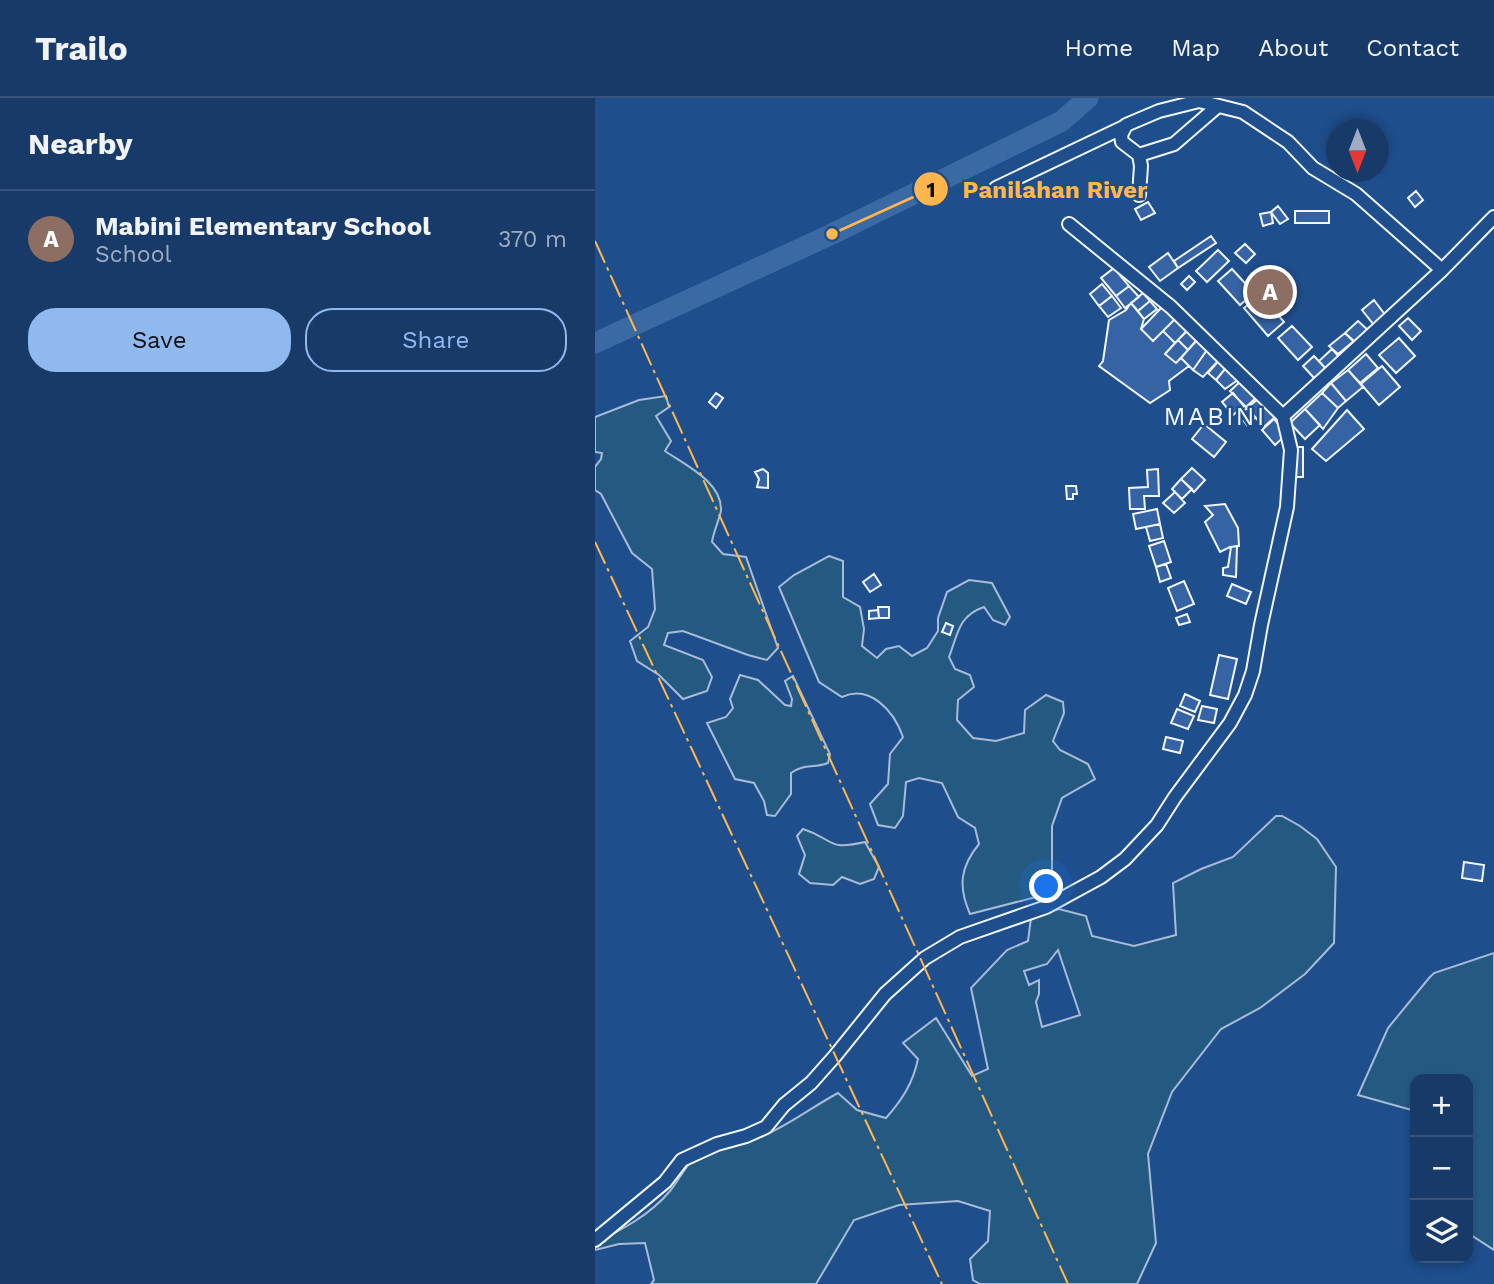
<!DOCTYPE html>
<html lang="en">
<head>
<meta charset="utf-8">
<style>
  body { margin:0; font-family:"Work Sans",sans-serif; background:#244571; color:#f1f3f6 }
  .controls { position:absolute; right:21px; bottom:21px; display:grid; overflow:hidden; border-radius:14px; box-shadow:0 4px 10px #0003 }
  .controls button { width:63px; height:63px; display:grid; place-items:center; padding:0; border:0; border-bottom:2px solid #36547d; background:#173a69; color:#f1f3f6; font:35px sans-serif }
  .compass { position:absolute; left:731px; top:21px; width:63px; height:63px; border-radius:50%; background:#173a69; box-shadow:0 4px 10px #0003; rotate:180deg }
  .you { position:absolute; left:452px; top:789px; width:24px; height:24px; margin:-18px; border:5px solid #fff; border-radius:50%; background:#1a73e8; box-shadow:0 0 0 10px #1a73e833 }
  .badge { display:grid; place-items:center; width:46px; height:46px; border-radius:50%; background:#90b9f0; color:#fff; font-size:23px; font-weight:700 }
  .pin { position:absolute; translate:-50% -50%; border:4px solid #fff; box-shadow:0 2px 7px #0006 }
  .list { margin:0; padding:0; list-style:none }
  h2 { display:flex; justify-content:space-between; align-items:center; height:91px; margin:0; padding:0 28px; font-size:30px }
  h2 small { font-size:23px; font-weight:400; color:#9eadc0 }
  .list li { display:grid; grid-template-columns:46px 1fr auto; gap:21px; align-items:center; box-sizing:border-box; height:98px; padding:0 28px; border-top:2px solid #36547d }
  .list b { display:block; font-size:26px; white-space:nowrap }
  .list p { margin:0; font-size:23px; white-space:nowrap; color:#9eadc0 }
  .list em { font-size:23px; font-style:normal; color:#9eadc0 }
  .actions { display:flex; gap:14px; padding:21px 28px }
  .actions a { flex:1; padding:16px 0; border:2px solid #90b9f0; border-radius:28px; text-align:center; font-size:24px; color:#90b9f0 }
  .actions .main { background:#90b9f0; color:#111 }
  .icon { flex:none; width:38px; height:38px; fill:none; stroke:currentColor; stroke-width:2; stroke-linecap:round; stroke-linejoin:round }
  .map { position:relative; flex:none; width:899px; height:1186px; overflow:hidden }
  header { display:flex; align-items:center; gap:42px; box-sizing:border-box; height:98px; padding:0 35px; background:#173a69; border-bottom:2px solid #36547d }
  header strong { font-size:33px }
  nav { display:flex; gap:38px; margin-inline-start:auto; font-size:24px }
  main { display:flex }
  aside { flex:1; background:#173a69 }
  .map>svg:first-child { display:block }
  .green { fill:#245a82; stroke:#a8bbd7; stroke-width:2; fill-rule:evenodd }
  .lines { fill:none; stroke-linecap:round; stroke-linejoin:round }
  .river { stroke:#3b69a3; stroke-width:21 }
  .building { fill:#3563a3; stroke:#f2f6ff; stroke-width:2 }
  .minor-casing { stroke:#f2f6ff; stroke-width:16 }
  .minor { stroke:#1f4e8c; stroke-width:12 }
  .power { stroke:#ffb74d; stroke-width:2; stroke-dasharray:24 5 3.5 5; stroke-linecap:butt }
  .labels { text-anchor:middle; stroke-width:5; stroke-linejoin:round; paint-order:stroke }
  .quarter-label { font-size:26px; letter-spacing:2px; fill:#f2f6ff; stroke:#1f4e8c }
  .leader { fill:none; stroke:#ffb74d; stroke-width:2.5 }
  .callout-dot { fill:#ffb74d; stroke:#1f4e8c; stroke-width:2.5 }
  .mark-label { font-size:21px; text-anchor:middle; font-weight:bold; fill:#111 }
  .callout-label { font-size:24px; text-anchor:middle; font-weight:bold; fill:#ffb74d; stroke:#1f4e8c; stroke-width:5; stroke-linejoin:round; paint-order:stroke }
</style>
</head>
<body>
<header>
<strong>Trailo</strong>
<nav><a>Home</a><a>Map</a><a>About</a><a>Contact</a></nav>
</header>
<main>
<aside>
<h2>Nearby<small></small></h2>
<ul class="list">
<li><span class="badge" style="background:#8d6e63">A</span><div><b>Mabini Elementary School</b><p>School</p></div><em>370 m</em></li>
</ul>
<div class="actions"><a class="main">Save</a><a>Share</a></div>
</aside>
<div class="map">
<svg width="899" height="1186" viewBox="0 0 899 1186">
  <rect width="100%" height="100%" fill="#1f4e8c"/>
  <path class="green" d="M71 298 74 309 61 318 76 343 70 353C90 367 127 384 126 412 126 417 118 435 117 444L128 456 151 459 183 550 172 562 153 557 88 533 73 535 69 547 108 562 117 579 112 593 88 601 64 577 42 563 35 543 53 529 60 511 57 471 37 455 6 396 0 392V369L6 361 7 355 0 354V319L44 302Z
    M234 458 248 463V499L265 509 269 531 267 548 282 560 291 551 304 548 317 558 332 550 343 533V520L352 494 374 482 397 485 415 519 410 527 398 522 389 509C363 518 363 536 354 559L360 571 375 577 379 589 363 602 362 622 378 640 401 643 429 635 430 612 451 597 468 604 469 615 458 643 465 652 493 666 500 681 467 700 457 728V787L445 798 375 816C363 789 365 769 384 746L380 730 363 719 347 685 324 680 311 684 308 718 300 730 283 727 275 706 293 686 295 656 308 639C299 613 275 586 247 599L224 584 184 489 199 477Z
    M145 577 163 582 190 607 196 608 197 601 190 583 198 578 235 656 233 665C217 671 210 665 196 675V696L180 718 172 717 169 703 159 685 140 681 112 625 131 619 138 610 135 601Z
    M681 718H687L705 728 722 741 741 769 739 845 710 876 665 910 626 931 577 994 553 1056 561 1145 542 1186H385L378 1182 375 1161 393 1143 395 1113 363 1103 304 1107 259 1122 221 1186H56L59 1182 50 1145 24 1146 0 1152V1145C28 1131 55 1117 75 1093 84 1082 91 1067 101 1058 120 1042 146 1047 168 1038 194 1027 217 1009 243 995L262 1012 291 1020C307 1002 318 985 323 961L308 945 341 920 377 978 393 971 376 890 412 852 433 843 436 820 464 811 491 818 497 838 539 848 581 837 578 785 606 771 638 759ZM463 852 485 917 447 929 441 904 444 896V882L434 887 429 873 452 866Z
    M208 731C240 741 230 753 270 744L284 769 279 781 265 786 247 779 238 787 215 785 204 776 210 757 202 738Z
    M899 855V1152L876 1137 873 1128V981H820V1013L763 997 793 930 834 880 839 875Z"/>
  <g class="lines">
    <path class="river" d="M0 245 237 136 467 23 493 0"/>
  </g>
  <path class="building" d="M821 93 828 102 820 109 813 100Z
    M553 104 560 115 546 122 540 111Z
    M683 108 693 121 685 126 676 114Z
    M700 113H734V125H700Z
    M676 114 678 125 668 128 665 116Z
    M616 138 621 145 583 170 579 163Z
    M650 146 660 156 651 165 640 155Z
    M623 152 634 163 612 184 601 173Z
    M573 155 583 170 565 183 554 169Z
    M519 170 534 188 521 198 506 180Z
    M637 171 659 195 645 207 623 183Z
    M594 178 600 184 592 192 586 186Z
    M507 186 517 198 504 208 495 196Z
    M534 188 544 199 530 210 521 198Z
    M548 195 555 203 543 213 536 205Z
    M665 196 689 224 673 238 649 210Z
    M517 198 526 210 513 219 504 208Z
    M779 202 791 218 779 227 767 212Z
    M555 203 562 211 549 221 543 213Z
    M536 205 549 221 546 231 558 243 568 233 580 245 570 256 581 265 586 260 594 268 574 283 575 292 555 305 504 268 508 263 514 222 531 212Z
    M568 208 581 220 558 243 546 231Z
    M581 220 593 232 580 245 568 233Z
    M813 220 826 233 817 242 804 228Z
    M763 223 775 234 762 247 750 235Z
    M697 228 717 249 703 262 683 240Z
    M594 230 605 239 593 252 583 242Z
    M750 235 759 243 743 256 734 248Z
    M605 238 612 252 598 272 586 260Z
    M804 240 820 258 801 275 784 257Z
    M583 242 593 252 581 265 570 256Z
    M737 251 745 260 732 272 724 263Z
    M612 252 624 262 608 279 598 272Z
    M771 256 783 270 765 285 753 272Z
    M719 258 732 272 721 282 708 268Z
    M626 260 634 266 621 282 613 275Z
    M634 266 647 279 630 291 621 282Z
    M787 268 805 289 784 307 766 286Z
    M753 272 768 289 751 303 736 285Z
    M648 281 664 297 651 309 635 293Z
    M736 285 751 303 743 310 727 295Z
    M121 295 128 300 121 310 114 304Z
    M638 295 649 308 638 317 627 304Z
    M727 295 743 310 728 331 710 311Z
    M663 301 681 318 669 329 652 310Z
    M652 310 660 320 652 327 644 317Z
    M710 311 725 327 710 341 695 325Z
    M752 312 769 331 731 363 717 351Z
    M679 321 692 336 680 347 667 332Z
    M609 326 631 344 619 359 597 341Z
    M698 349H708V379H699Z
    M597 370 610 382 599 394 586 381Z
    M168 371 173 375V390L162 389 164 381 160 374Z
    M563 371 564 398H549L550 411H535L534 390 553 389 552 372Z
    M586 381 597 391 587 401 577 391Z
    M471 388H481L482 396H478V401H472Z
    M580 394 590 405 579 415 568 405Z
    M630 406 643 430 644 448 635 449 625 454 610 424 618 417 610 408Z
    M562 411 565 426 541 431 538 416Z
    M565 426 568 440 555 443 551 429Z
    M569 443 576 464 561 469 554 448Z
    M642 448 641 479 628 477V470L633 469 636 449Z
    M571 466 576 480 565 484 561 469Z
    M279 476 286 487 275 494 268 484Z
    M589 483 599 506 582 513 573 490Z
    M637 486 656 494 651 506 632 498Z
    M283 509H294V520H284Z
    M283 512 284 520 274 521V513Z
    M592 516 595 524 584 527 581 520Z
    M351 525 358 528 355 537 347 534Z
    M624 557 642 561 633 601 615 597Z
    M590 596 605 603 600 614 585 608Z
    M607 608 622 611 619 625 603 622Z
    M582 611 599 618 593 631 576 625Z
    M571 639 588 643 585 655 568 651Z
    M869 764 889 767 887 783 867 780Z"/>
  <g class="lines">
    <g class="minor-casing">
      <path id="minor" d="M544 57 579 46 623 8
        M401 90 531 28
        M544 97 546 68 544 57 527 44 526 37 531 27 564 13 604 3 648 14 693 44 718 70 761 96 847 172
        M474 126 576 209 688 318
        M0 1142 70 1084 87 1062 122 1046 151 1038 171 1029 189 1007 216 985 240 958 290 896 330 860 365 839 451 809 506 779 530 761 562 727 580 699 635 625 650 597 658 573 666 527 692 409 696 352 688 318 847 172 899 119"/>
    </g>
    <use href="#minor" class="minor"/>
    <path class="power" d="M0 143 473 1186
      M0 444 347 1186"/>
  </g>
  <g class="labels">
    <g class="quarter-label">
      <text x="620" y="327">MABINI</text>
    </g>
  </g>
  <path class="leader" d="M237 136L336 91"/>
  <g class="callout-dot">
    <circle cx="237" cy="136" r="7"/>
    <circle cx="336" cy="91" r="18"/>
  </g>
  <g class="mark-label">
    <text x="336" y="99">1</text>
  </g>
  <g class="callout-label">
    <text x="460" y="100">Panilahan River</text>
  </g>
</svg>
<div class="controls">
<button>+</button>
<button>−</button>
<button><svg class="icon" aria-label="layers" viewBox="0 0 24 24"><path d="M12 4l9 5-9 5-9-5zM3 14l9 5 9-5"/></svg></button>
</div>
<svg class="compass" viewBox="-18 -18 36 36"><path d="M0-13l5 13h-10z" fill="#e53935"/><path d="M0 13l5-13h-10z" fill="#9eadc0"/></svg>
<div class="you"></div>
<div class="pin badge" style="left:675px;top:194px;background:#8d6e63">A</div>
</div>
</main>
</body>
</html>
